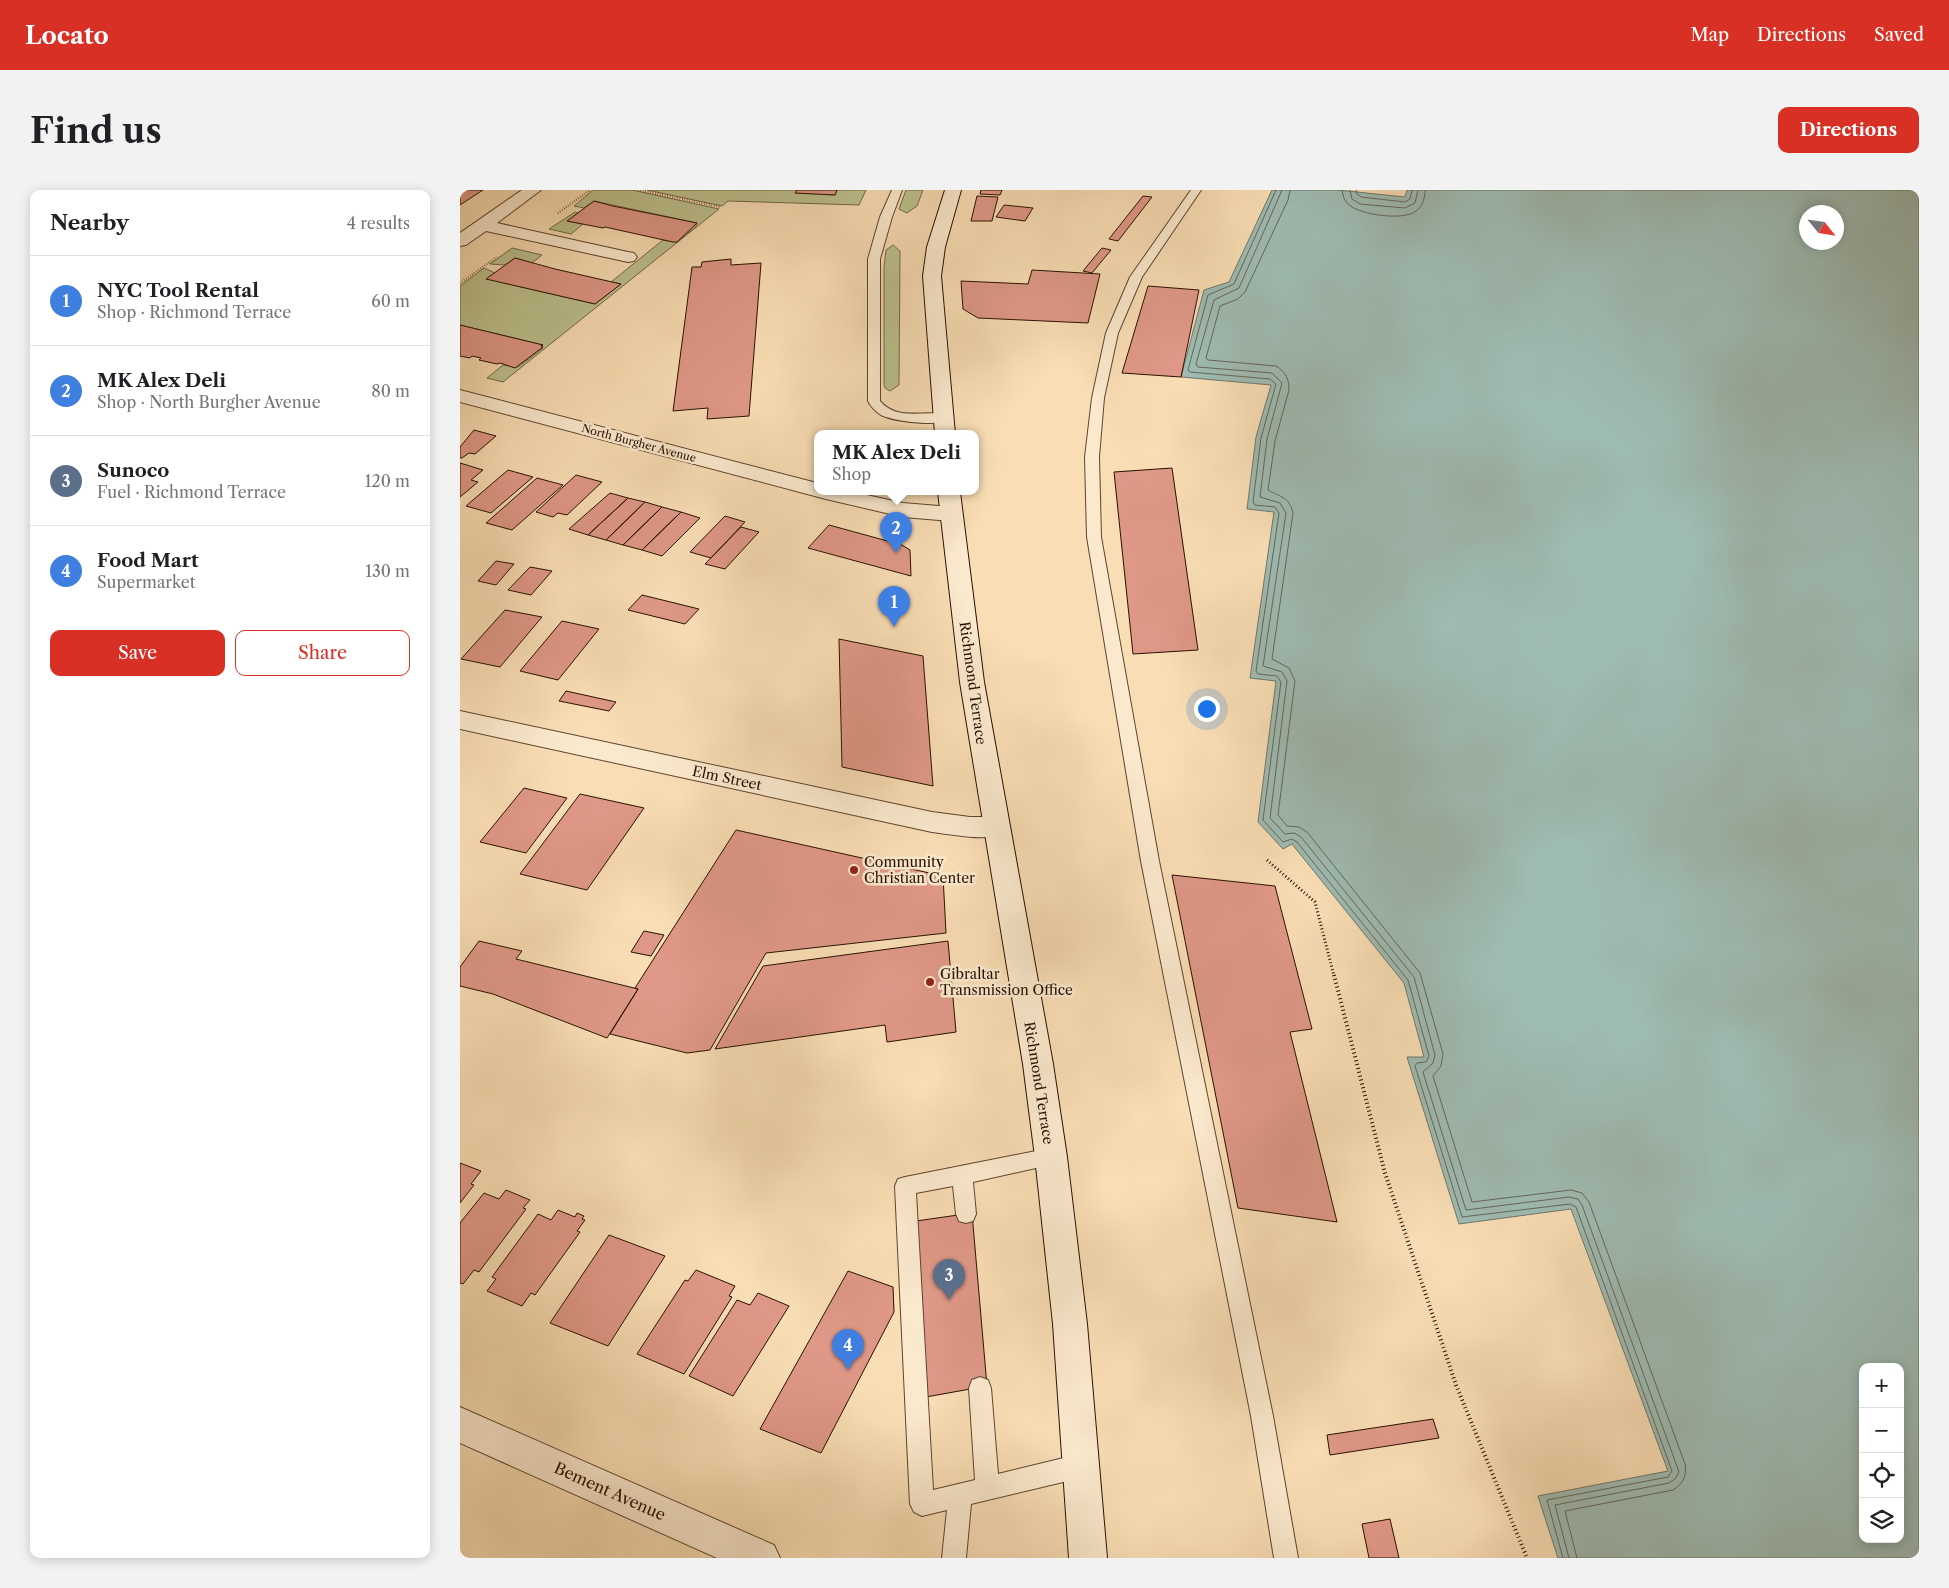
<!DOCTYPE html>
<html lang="en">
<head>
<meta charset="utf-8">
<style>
  body { margin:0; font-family:"Libre Caslon Text",serif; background:#f2f2f2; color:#202124 }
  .controls { position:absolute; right:15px; bottom:15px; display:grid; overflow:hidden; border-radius:10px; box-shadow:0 2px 12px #0003 }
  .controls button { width:45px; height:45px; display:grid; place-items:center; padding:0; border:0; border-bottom:1px solid #e0e0e0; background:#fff; color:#202124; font:25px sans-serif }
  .compass { position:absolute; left:1339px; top:15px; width:45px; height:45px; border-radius:50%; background:#fff; box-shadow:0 2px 12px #0003; rotate:120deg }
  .you { position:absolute; left:746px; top:518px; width:18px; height:18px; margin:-12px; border:4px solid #fff; border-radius:50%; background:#1a73e8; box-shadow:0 0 0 8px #1a73e833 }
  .badge { display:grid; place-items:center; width:32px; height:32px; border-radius:50%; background:#d93025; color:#fff; font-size:16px; font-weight:700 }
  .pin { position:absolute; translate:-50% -41px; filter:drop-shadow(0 1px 2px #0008) }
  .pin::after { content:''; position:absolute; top:26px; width:18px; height:15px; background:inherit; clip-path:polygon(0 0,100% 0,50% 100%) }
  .popup { position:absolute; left:354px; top:240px; width:165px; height:65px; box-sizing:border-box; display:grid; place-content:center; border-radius:10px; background:#fff; filter:drop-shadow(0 1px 4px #0005); font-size:16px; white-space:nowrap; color:#757577 }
  .popup b { font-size:19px; color:#202124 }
  .popup::after { content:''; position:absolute; left:50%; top:100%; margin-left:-10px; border:10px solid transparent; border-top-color:#fff }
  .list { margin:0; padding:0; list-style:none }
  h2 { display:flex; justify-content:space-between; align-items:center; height:65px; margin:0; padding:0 20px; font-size:21px }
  h2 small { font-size:16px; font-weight:400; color:#757577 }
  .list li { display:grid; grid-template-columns:32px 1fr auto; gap:15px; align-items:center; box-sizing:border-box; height:90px; padding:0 20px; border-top:1px solid #e0e0e0 }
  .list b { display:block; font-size:19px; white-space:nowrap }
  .list p { margin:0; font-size:16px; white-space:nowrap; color:#757577 }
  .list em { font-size:16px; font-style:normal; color:#757577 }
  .actions { display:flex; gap:10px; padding:15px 20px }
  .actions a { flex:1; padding:11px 0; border:1px solid #d93025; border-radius:10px; text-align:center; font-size:18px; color:#d93025 }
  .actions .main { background:#d93025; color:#fff }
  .icon { flex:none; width:28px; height:28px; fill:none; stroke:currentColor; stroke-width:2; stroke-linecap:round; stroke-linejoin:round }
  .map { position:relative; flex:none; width:1459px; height:1368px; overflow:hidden; border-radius:10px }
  header { display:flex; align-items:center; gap:30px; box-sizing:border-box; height:70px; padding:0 25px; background:#d93025; color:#fff }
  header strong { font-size:24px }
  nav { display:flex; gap:28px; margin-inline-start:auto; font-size:18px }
  .intro { display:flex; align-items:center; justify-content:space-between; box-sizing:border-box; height:120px; padding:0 30px }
  h1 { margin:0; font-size:35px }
  .button { padding:12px 22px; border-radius:10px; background:#d93025; color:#fff; font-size:18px; font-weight:700 }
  main { display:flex; gap:30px; padding:0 30px }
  aside { flex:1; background:#fff; border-radius:10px; box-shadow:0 2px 12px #0003 }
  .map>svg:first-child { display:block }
  .green { fill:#bcc18e; stroke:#726947 }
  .water { fill:#9ebbb2; stroke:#6f776b; fill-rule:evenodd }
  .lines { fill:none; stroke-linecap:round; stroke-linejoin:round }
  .shore { stroke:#646659; stroke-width:1 }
  .building { fill:#df9887; stroke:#291100 }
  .lane-casing { stroke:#5d442d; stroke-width:2 }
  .street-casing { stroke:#5d442d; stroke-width:2 }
  .secondary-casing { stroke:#291100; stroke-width:2 }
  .path-far2 { stroke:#291100; stroke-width:2.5; stroke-dasharray:0.5 2; stroke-linecap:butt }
  .path-far1 { stroke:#291100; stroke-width:3; stroke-dasharray:1 2.5; stroke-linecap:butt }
  .path { stroke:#291100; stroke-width:4; stroke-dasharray:1 3; stroke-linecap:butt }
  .lane { fill:#fbe9ce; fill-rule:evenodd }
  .street { fill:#fbe9ce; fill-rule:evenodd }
  .secondary { fill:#fbe9ce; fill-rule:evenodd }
  .poi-dot { fill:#8f2418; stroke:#fbe9ce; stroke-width:2 }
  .labels { text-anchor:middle; stroke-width:5; stroke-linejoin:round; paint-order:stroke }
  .far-street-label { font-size:11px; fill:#291100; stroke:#fbe9ce }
  .street-label { font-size:14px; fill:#291100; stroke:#fbe9ce }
  .poi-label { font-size:14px; fill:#291100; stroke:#fbe9ce; text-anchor:start }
  .near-street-label { font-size:16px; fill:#291100; stroke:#fbe9ce }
</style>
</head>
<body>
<header>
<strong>Locato</strong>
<nav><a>Map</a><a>Directions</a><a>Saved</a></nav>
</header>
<div class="intro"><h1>Find us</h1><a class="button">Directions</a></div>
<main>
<aside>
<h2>Nearby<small>4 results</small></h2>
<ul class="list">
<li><span class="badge" style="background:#3f7fe0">1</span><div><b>NYC Tool Rental</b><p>Shop · Richmond Terrace</p></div><em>60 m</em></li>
<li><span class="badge" style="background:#3f7fe0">2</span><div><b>MK Alex Deli</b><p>Shop · North Burgher Avenue</p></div><em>80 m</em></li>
<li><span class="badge" style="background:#5c6f8a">3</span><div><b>Sunoco</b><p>Fuel · Richmond Terrace</p></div><em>120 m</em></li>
<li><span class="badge" style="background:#3f7fe0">4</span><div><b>Food Mart</b><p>Supermarket</p></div><em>130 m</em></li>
</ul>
<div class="actions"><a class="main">Save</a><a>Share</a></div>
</aside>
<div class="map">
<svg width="1459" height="1368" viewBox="0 0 1459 1368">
  <rect width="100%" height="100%" fill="#f9ddb4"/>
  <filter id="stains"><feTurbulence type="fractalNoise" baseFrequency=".004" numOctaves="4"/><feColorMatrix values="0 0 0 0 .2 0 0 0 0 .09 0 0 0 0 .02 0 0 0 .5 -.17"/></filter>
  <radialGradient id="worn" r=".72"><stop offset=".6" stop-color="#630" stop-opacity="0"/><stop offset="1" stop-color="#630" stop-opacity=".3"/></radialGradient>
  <path class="green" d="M133 0H172L259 19 43 192 27 188 43 175 58 177 83 158 81 156 83 155 0 135V96L24 78 35 83 27 89 135 114 161 94 151 92 203 50 217 52 236 36 237 33 134 11 124 18 114 16Z
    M187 0H337L336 3 375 5 377 0H406L399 15 268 11 262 16Z
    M446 0H463L457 16 447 23 439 19Z
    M115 22 118 23 108 31 123 34 111 44 89 39Z
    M433 55 440 61 439 195 430 201 425 198 424 195V78L426 60Z
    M52 58 82 65 72 73 55 68 45 75 30 74Z"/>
  <path class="water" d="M812 0H878L945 7 947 0H1459V1368H1098L1078 1306 1208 1281 1111 1019 999 1034 947 867H964L944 793 832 654 823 659 798 632 816 491 790 488 814 322 787 319 796 247 811 195 721 187 744 100 769 92ZM1346 22H1376V52H1346ZM1403 1177H1440V1349H1403Z"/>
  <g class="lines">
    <path class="shore" d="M816 0 774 94 748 105 728 180 730 182 810 189 816 194 801 248 793 312 795 315 815 317 819 323 796 481 798 484 817 486 821 492 803 630 823 652 832 649 837 652 948 790 969 866 966 872 957 873 955 876 1002 1027 1110 1014 1116 1017 1212 1281 1208 1287 1087 1310 1103 1368
      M822 0 779 98 754 110 736 174 738 177 812 183 822 193 807 249 800 307 820 313 826 323 803 476 822 482 827 491 810 628 825 644 834 643 841 647 954 787 975 865 973 873 963 882 1006 1020 1109 1007 1118 1009 1122 1015 1219 1282 1215 1289 1209 1293 1095 1315 1109 1368
      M830 0 828 10 785 102 778 109 760 116 746 168 748 170 816 176C826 182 829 189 829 200L815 251 808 300C820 307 830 307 833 323L812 469 829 478 835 491 818 625 827 636 839 637 847 642 960 783 983 864 981 876 973 886 1012 1012 1111 1000 1122 1003 1129 1012 1225 1274C1227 1286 1223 1294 1213 1300L1105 1321 1117 1368
      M882 0C883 6 884 10 888 14 899 25 944 31 956 21 963 16 965 8 965 0
      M890 0 892 9 900 14 945 18 955 13 958 0
      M896 0 897 4 901 7 945 12 950 9 952 0"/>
  </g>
  <path class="building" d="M0 0H23L0 15Z
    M337 0H377L375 5 335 3Z
    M521 0H542L540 5 520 4Z
    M517 6 538 7 532 31H511Z
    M683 6 692 7 658 51 649 49Z
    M134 11 153 16 237 33 217 52H213L145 37 143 38 107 31Z
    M544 15 573 18 565 31 536 27Z
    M642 58 651 60 632 83 623 81Z
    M55 68 95 79 161 94 135 114 26 89Z
    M271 69V75L301 73 289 226 247 229 248 218 213 221 232 77H241L242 72Z
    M572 80 640 84 628 133 518 128 503 119 501 91 568 94Z
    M688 96 739 100 721 187 662 183Z
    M0 135 83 155 81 156 83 157 55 178 40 173 37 174 19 170 21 168 12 166 10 168 0 166Z
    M14 240 36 246 15 264 9 263 2 268H0V257Z
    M0 273 23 280 11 290 18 292 0 307Z
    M712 278 738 460 673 464 654 282Z
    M48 280 73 287 31 323 6 316Z
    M116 285 142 292 107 325 98 323 93 327 76 322Z
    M77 288 103 295 52 340 26 333Z
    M150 303 168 308 128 345 109 339Z
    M168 308 185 312 146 350 128 345Z
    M185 312 202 317 163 355 146 350Z
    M202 317 221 322 182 360 163 355Z
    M221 322 240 328 202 366 182 360Z
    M265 326 285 332 251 368 230 362Z
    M369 335 442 355 450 360 451 386 348 358Z
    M281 337 299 342 265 379 245 374Z
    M36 371 54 374 36 395 18 391Z
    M70 377 92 381 71 405 48 400Z
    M182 405 239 419 225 434 168 420Z
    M45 420 82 427 40 477 1 469Z
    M102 431 139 439 98 490 60 481Z
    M379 449 463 466 473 596 382 577Z
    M106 501 156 512 149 521 99 511Z
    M64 598 107 608 66 663 20 652Z
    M120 604 184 618 127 700 60 684Z
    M276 640 483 686 486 743 306 763 250 860 227 863 150 844 178 799 175 798Z
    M712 685 815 696 852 839 830 842 877 1032 778 1018Z
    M184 741 204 745 191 766 171 762Z
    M19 751 62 761 56 769 178 799 147 848 33 804 0 796V777Z
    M488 751 496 842 427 852 425 835 255 859 303 776Z
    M0 973 21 981 11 994 14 995 0 1013Z
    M46 1000 70 1010 63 1018 66 1019 19 1082 14 1080 3 1094 0 1093V1033L24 1003 39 1009Z
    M98 1020 115 1027 117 1023 124 1026 122 1029 125 1030 117 1041 120 1042 75 1105 71 1103 62 1116 27 1101 36 1089 32 1087 78 1024 91 1030Z
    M512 1023 527 1196 466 1207 456 1031Z
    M149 1045 205 1066 148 1156 90 1133Z
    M236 1080 275 1096 269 1106 272 1107 224 1184 177 1164 225 1090 228 1091Z
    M388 1081 433 1097 434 1122 361 1263 300 1239Z
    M298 1103 329 1116 273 1206 229 1186 277 1110 290 1115Z
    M973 1229 979 1248 870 1265 867 1245Z
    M930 1329 939 1368H909L902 1334Z"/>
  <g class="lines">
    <g class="lane-casing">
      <path id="lane" d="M432 0H442L432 27 420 69V211C438 232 464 219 488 225L490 228C481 238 433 231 421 225 415 221 411 217 408 211V69L420 27Z
        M731 0H741L682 87 658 143 644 208 639 267 641 347 699 671 813 1226 838 1368H814L791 1226 681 671 627 347 625 267 632 208 646 143 670 87Z
        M591 958 598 961 601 967 598 973 513 992 516 1024 513 1031 506 1033 499 1031 496 1024 493 996 456 1003 473 1300 515 1290 509 1198 512 1190 520 1187 528 1190 531 1198 538 1284 620 1264 628 1268 632 1276 628 1284 620 1288 511 1314 506 1368H482L487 1320 462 1326 454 1322 450 1314 435 996 438 989 445 987Z"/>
    </g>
    <g class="street-casing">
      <path id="street" d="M62 0H81L37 33 168 62 174 63 177 67 174 71 168 72 26 41 6 55 0 56V43Z
        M0 200 357 293V302H393L443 313 491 317 499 319 502 324 499 329 491 331 443 327 366 309 0 212Z
        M0 521 472 622 510 627H536L545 630 549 637 545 644C522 651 496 645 472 642L0 539Z
        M0 1217 314 1355 320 1368H257L0 1253Z"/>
    </g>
    <g class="secondary-casing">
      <path id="secondary" d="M485 0H501L485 57 481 86 495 244H475L463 86 467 57Z
        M478 302H500L524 492 593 874 607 967 627 1134 647 1368H609L593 1134 575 967 563 874 500 492Z"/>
    </g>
    <path class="path-far2" d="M178 0 260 17
      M98 23 130 0
      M0 93 37 67"/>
    <path class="path-far1" d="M807 670 855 712 874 786"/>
    <path class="path" d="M874 785 925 983 996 1195 1067 1368"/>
    <use href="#lane" class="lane"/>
    <use href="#street" class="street"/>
    <use href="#secondary" class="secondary"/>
  </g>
  <g class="poi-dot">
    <circle cx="394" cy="680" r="5"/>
    <circle cx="470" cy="792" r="5"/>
  </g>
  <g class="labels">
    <g class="far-street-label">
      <text transform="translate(179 253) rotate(15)" y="4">North Burgher Avenue</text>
    </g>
    <g class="street-label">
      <text transform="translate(513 493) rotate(82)" y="5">Richmond Terrace</text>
      <text transform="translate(267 588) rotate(12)" y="5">Elm Street</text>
      <text transform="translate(579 893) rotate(81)" y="5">Richmond Terrace</text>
    </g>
    <g class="poi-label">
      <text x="404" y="677">Community<tspan x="404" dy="16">Christian Center</tspan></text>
      <text x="480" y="789">Gibraltar<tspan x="480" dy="16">Transmission Office</tspan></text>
    </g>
    <g class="near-street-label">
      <text transform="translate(150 1301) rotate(24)" y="6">Bement Avenue</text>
    </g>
  </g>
  <rect width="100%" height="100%" filter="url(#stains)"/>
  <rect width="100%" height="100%" fill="url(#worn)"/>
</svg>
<div class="controls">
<button>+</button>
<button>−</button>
<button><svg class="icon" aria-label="locate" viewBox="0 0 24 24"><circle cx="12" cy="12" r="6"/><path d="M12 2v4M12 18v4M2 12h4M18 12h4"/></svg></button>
<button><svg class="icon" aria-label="layers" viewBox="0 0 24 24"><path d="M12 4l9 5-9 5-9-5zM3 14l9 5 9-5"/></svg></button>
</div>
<svg class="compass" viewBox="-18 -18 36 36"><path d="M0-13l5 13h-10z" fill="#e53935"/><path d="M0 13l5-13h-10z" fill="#757577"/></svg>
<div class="you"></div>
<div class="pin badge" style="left:434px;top:437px;background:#3f7fe0">1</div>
<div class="pin badge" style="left:436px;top:363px;background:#3f7fe0">2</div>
<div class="popup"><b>MK Alex Deli</b>Shop</div>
<div class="pin badge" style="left:489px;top:1110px;background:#5c6f8a">3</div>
<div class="pin badge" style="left:388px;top:1180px;background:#3f7fe0">4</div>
</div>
</main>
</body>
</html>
